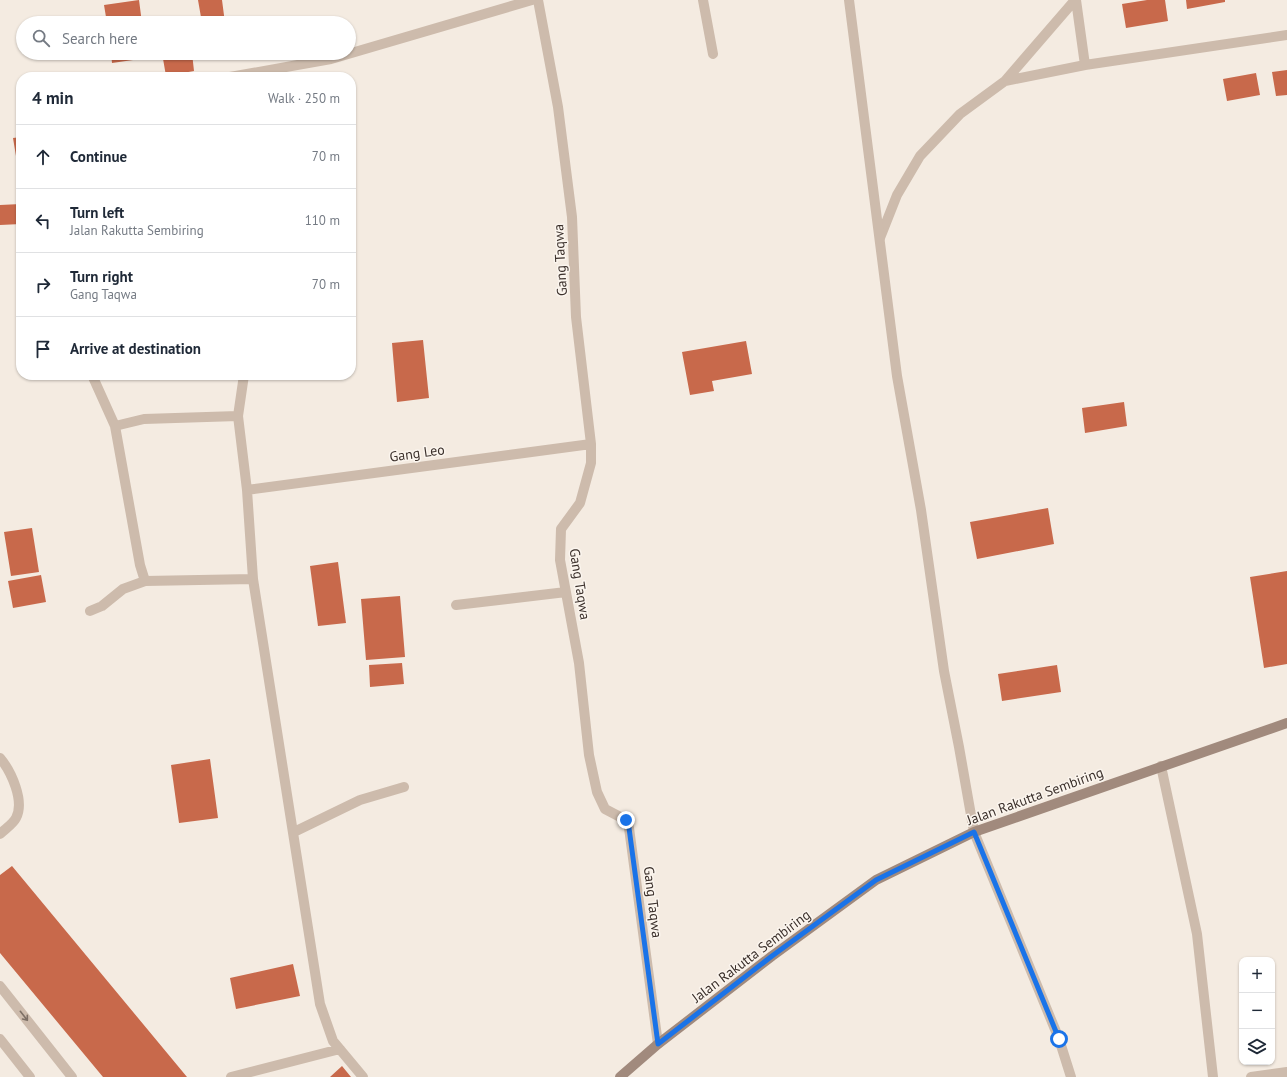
<!DOCTYPE html>
<html lang="en">
<head>
<meta charset="utf-8">
<style>
  body { margin:0; font-family:"PT Sans",sans-serif; background:#f6f6f7; color:#1f2937 }
  .controls { position:absolute; right:12px; bottom:12px; display:grid; overflow:hidden; border-radius:8px; box-shadow:0 1px 3px #0004 }
  .controls button { width:36px; height:36px; display:grid; place-items:center; padding:0; border:0; border-bottom:1px solid #e0e1e3; background:#fff; color:#1f2937; font:20px sans-serif }
  .stop { position:absolute; width:12px; height:12px; margin:-9px; border:3px solid #1a73e8; border-radius:50%; background:#fff }
  .stop.end { background:#1a73e8; border-color:#fff; box-shadow:0 1px 4px #0008 }
  .list { margin:0; padding:0; list-style:none }
  h2 { display:flex; justify-content:space-between; align-items:center; height:52px; margin:0; padding:0 16px; font-size:17px }
  h2 small { font-size:13px; font-weight:400; color:#747a83 }
  .list li { display:grid; grid-template-columns:26px 1fr auto; gap:12px; align-items:center; box-sizing:border-box; height:64px; padding:0 16px; border-top:1px solid #e0e1e3 }
  .list b { display:block; font-size:15px; white-space:nowrap }
  .list p { margin:0; font-size:13px; white-space:nowrap; color:#747a83 }
  .list em { font-size:13px; font-style:normal; color:#747a83 }
  .icon { flex:none; width:22px; height:22px; fill:none; stroke:currentColor; stroke-width:2; stroke-linecap:round; stroke-linejoin:round }
  .map { position:relative; flex:none; width:1287px; height:1077px; overflow:hidden }
  .search { position:absolute; background:#fff; box-shadow:0 1px 3px #0004; left:16px; top:16px; width:340px; height:44px; display:flex; align-items:center; gap:10px; box-sizing:border-box; padding:0 14px; border-radius:22px; color:#747a83; font-size:15px }
  .panel { position:absolute; background:#fff; box-shadow:0 1px 3px #0004; left:16px; top:72px; width:340px; height:308px; border-radius:16px }
  .map>svg:first-child { display:block }
  .building { fill:#c8694b }
  .lines { fill:none; stroke-linecap:round; stroke-linejoin:round }
  .service { stroke:#cdbbac; stroke-width:10 }
  .minor { stroke:#cdbbac; stroke-width:10 }
  .tertiary { stroke:#cdbbac; stroke-width:10 }
  .secondary { stroke:#a18a7d; stroke-width:10 }
  .oneway { stroke:#7d6f65 }
  .route { stroke:#1a73e8; stroke-width:5 }
  .labels { text-anchor:middle; stroke-width:3; stroke-linejoin:round; paint-order:stroke }
  .street-label { font-size:14px; fill:#3b302b; stroke:#fbf5ee }
</style>
</head>
<body>
<div class="map">
<svg width="1287" height="1077" viewBox="0 0 1287 1077">
  <rect width="100%" height="100%" fill="#f4ebe1"/>
  <path class="building" d="M139 0 142 23H107L104 5Z
    M198 0H222L225 23H202Z
    M1147 0H1165L1168 21 1126 28 1122 4Z
    M1186 0H1225V2L1187 9Z
    M186 17 187 23H158L157 21Z
    M111 53H146L147 58 112 63Z
    M162 53H192L194 71 166 76Z
    M206 53H225V54L207 57Z
    M1287 70V95L1276 96 1272 72Z
    M1256 73 1260 95 1227 101 1223 79Z
    M21 137V179L20 180 13 138Z
    M21 204V224L0 225V205Z
    M423 340 429 398 397 402 392 343Z
    M746 341 752 374 712 381 714 391 690 395 682 352Z
    M1124 402 1127 426 1085 433 1082 408Z
    M1048 508 1054 544 977 559 970 522Z
    M32 528 39 572 11 576 4 532Z
    M338 562 346 623 318 626 310 566Z
    M1287 571V664L1264 668 1250 577Z
    M41 575 46 602 13 608 8 581Z
    M400 596 405 657 366 660 361 599Z
    M402 663 404 684 370 687 369 665Z
    M1057 665 1061 692 1002 701 998 674Z
    M210 759 218 818 179 823 171 765Z
    M12 866 187 1077H103L0 953V875Z
    M293 964 300 996 236 1009 230 978Z
    M342 1066 351 1077H330Z"/>
  <g class="lines">
    <path class="service" d="M0 758C11 771 25 801 16 818 13 824 5 829 0 834
      M0 986 72 1077
      M0 1039 30 1077"/>
    <path class="minor" d="M538 0 558 107 572 217 576 317 591 444V463L580 503 561 529 560 560 579 663 589 755 597 792 605 809 626 820 629 828 658 1044
      M703 0 713 54
      M1076 0 1085 65
      M230 77 331 59 532 0
      M1005 81 1085 65 1287 35
      M880 238 897 195 920 156 960 114 1005 81 1075 0
      M92 375 115 426 140 565 145 581 253 579
      M244 375 238 416 247 490 253 579 320 1004 333 1041 363 1077
      M115 426 144 419 238 416
      M247 490 591 444
      M456 605 566 592
      M90 611 102 606 123 589 145 581
      M1161 766 1197 934 1213 1077
      M294 832 360 800 404 787
      M974 832 1059 1039 1071 1077
      M231 1077 340 1049
      M1251 1077 1287 1072"/>
    <path class="tertiary" d="M849 0 897 376 921 510 944 671 959 747 974 832"/>
    <path class="secondary" d="M620 1077 658 1044 772 956 876 880 974 832 1287 723"/>
  </g>
  <defs><path id="oneway-shaft" d="M-6 0H5M1.5-3L5.5 0L1.5 3" fill="none" stroke-width="1.6" stroke-linecap="round" stroke-linejoin="round"/></defs>
  <use class="oneway" href="#oneway-shaft" transform="translate(24 1016) rotate(52)"/>
  <g class="lines">
    <path class="route" d="M626 820 629 828 658 1044 772 956 876 880 974 832 1059 1039"/>
  </g>
  <g class="labels">
    <g class="street-label">
      <text transform="translate(560 260) rotate(-93)" y="5">Gang Taqwa</text>
      <text transform="translate(417 453) rotate(-8)" y="5">Gang Leo</text>
      <text transform="translate(580 584) rotate(81)" y="5">Gang Taqwa</text>
      <text transform="translate(1035 796) rotate(-20)" y="5">Jalan Rakutta Sembiring</text>
      <text transform="translate(653 902) rotate(83)" y="5">Gang Taqwa</text>
      <text transform="translate(751 956) rotate(-37)" y="5">Jalan Rakutta Sembiring</text>
    </g>
  </g>
</svg>
<div class="controls">
<button>+</button>
<button>−</button>
<button><svg class="icon" aria-label="layers" viewBox="0 0 24 24"><path d="M12 4l9 5-9 5-9-5zM3 14l9 5 9-5"/></svg></button>
</div>
<div class="stop" style="left:1059px;top:1039px"></div>
<div class="stop end" style="left:626px;top:820px"></div>
<div class="search"><svg class="icon" aria-label="search" viewBox="0 0 24 24"><circle cx="10" cy="10" r="6"/><path d="M15 15l6 6"/></svg>Search here</div>
<section class="panel">
<h2>4 min<small>Walk · 250 m</small></h2>
<ul class="list">
<li><svg class="icon" aria-label="ahead" viewBox="0 0 24 24"><path d="M12 20V5M6 11l6-6 6 6"/></svg><div><b>Continue</b></div><em>70 m</em></li>
<li><svg class="icon" aria-label="left" viewBox="0 0 24 24"><path d="M17 20v-9H6M10 6l-5 5 5 5"/></svg><div><b>Turn left</b><p>Jalan Rakutta Sembiring</p></div><em>110 m</em></li>
<li><svg class="icon" aria-label="right" viewBox="0 0 24 24"><path d="M7 20v-9h11M14 6l5 5-5 5"/></svg><div><b>Turn right</b><p>Gang Taqwa</p></div><em>70 m</em></li>
<li><svg class="icon" aria-label="arrive" viewBox="0 0 24 24"><path d="M6 21V4h12l-3 4 3 4H6"/></svg><div><b>Arrive at destination</b></div></li>
</ul>
</section>
</div>
</body>
</html>
